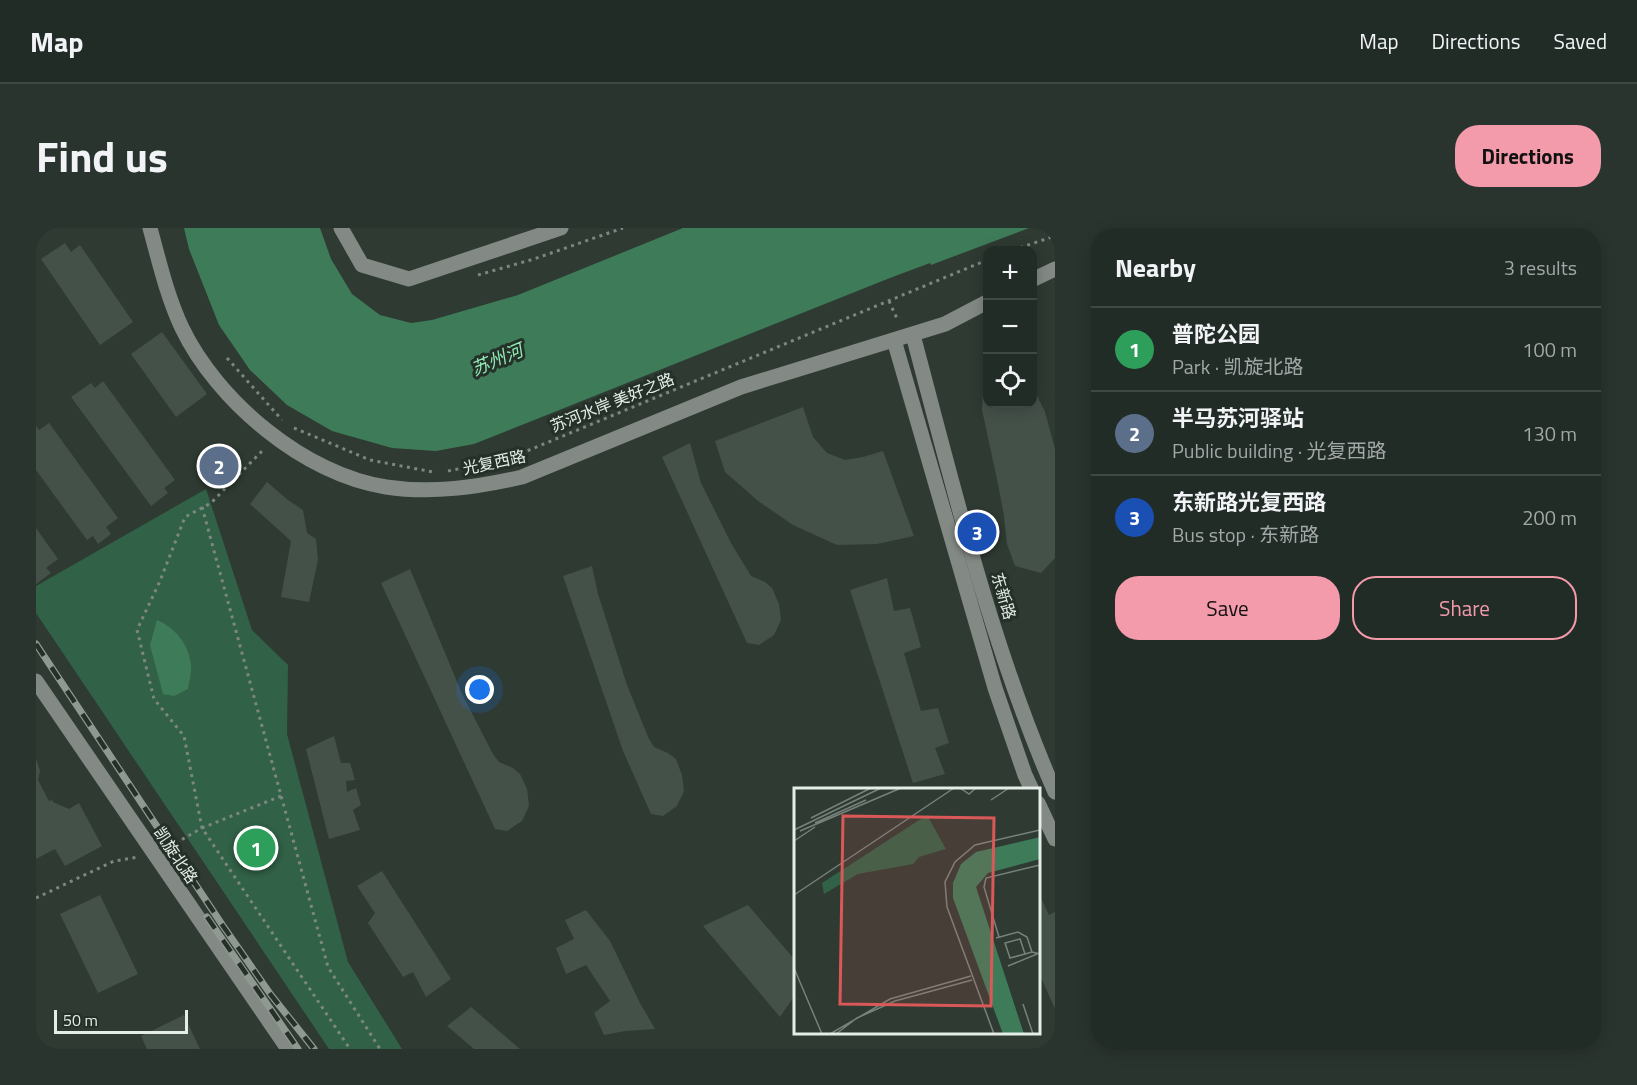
<!DOCTYPE html>
<html lang="en">
<head>
<meta charset="utf-8">
<style>
  body { margin:0; font-family:"Titillium Web","Noto Sans SC",sans-serif; background:#2a342e; color:#f1f3f6 }
  .controls { position:absolute; right:18px; top:18px; display:grid; overflow:hidden; border-radius:12px; box-shadow:0 3px 15px #0003 }
  .controls button { width:54px; height:54px; display:grid; place-items:center; padding:0; border:0; border-bottom:2px solid #3f4843; background:#222c26; color:#f1f3f6; font:30px sans-serif }
  .scale { position:absolute; left:18px; bottom:15px; width:134px; box-sizing:border-box; padding-left:6px; border:3px solid #e5ede8; border-top:0; font-size:16px; line-height:21px; white-space:nowrap; color:#e5ede8; -webkit-text-stroke:4px #243028; paint-order:stroke }
  .you { position:absolute; left:444px; top:462px; width:21px; height:21px; margin:-15px; border:4px solid #fff; border-radius:50%; background:#1a73e8; box-shadow:0 0 0 9px #1a73e833 }
  .badge { display:grid; place-items:center; width:39px; height:39px; border-radius:50%; background:#f39aab; color:#fff; font-size:20px; font-weight:700 }
  .pin { position:absolute; translate:-50% -50%; border:3px solid #fff; box-shadow:0 2px 6px #0006 }
  .list { margin:0; padding:0; list-style:none }
  h2 { display:flex; justify-content:space-between; align-items:center; height:78px; margin:0; padding:0 24px; font-size:26px }
  h2 small { font-size:20px; font-weight:400; color:#a2a7a7 }
  .list li { display:grid; grid-template-columns:39px 1fr auto; gap:18px; align-items:center; box-sizing:border-box; height:84px; padding:0 24px; border-top:2px solid #3f4843 }
  .list b { display:block; font-size:22px; white-space:nowrap }
  .list p { margin:0; font-size:20px; white-space:nowrap; color:#a2a7a7 }
  .list em { font-size:20px; font-style:normal; color:#a2a7a7 }
  .actions { display:flex; gap:12px; padding:18px 24px }
  .actions a { flex:1; padding:14px 0; border:2px solid #f39aab; border-radius:24px; text-align:center; font-size:21px; color:#f39aab }
  .actions .main { background:#f39aab; color:#111 }
  .icon { flex:none; width:33px; height:33px; fill:none; stroke:currentColor; stroke-width:2; stroke-linecap:round; stroke-linejoin:round }
  .map { position:relative; flex:none; width:1019px; height:821px; overflow:hidden; border-radius:24px }
  header { display:flex; align-items:center; gap:36px; box-sizing:border-box; height:84px; padding:0 30px; background:#222c26; border-bottom:2px solid #3f4843 }
  header strong { font-size:28px }
  nav { display:flex; gap:33px; margin-inline-start:auto; font-size:21px }
  .intro { display:flex; align-items:center; justify-content:space-between; box-sizing:border-box; height:144px; padding:0 36px }
  h1 { margin:0; font-size:42px }
  .button { padding:15px 27px; border-radius:24px; background:#f39aab; color:#111; font-size:21px; font-weight:700 }
  main { display:flex; gap:36px; padding:0 36px }
  aside { flex:1; background:#222c26; border-radius:24px; box-shadow:0 3px 15px #0003 }
  .map>svg:first-child { display:block }
  .green { fill:#316146 }
  .water { fill:#3e7c59 }
  .building { fill:#445149 }
  .lines { fill:none; stroke-linecap:round; stroke-linejoin:round }
  .path { stroke:#7d8781; stroke-width:3; stroke-dasharray:3 4.5; stroke-linecap:butt }
  .minor { stroke:#838985; stroke-width:15 }
  .rail-casing { stroke:#8f9992; stroke-width:7 }
  .rail { stroke:#243028; stroke-width:4.5; stroke-dasharray:14; stroke-linecap:butt }
  .labels { text-anchor:middle; stroke-width:6; stroke-linejoin:round; paint-order:stroke }
  .street-label { font-size:16px; fill:#e5ede8; stroke:#243028 }
  .water-label { font-size:18px; font-style:italic; fill:#90ebb6; stroke:#243028 }
  .inset-road { fill:none; stroke:#77827b; stroke-width:1.5 }
  .view { fill:#da5958; fill-opacity:0.15; stroke:#da5958; stroke-width:3 }
  .inset-edge { fill:none; stroke:#e5ede8; stroke-width:3 }
</style>
</head>
<body>
<header>
<strong>Map</strong>
<nav><a>Map</a><a>Directions</a><a>Saved</a></nav>
</header>
<div class="intro"><h1>Find us</h1><a class="button">Directions</a></div>
<main>
<div class="map">
<svg width="1019" height="821" viewBox="0 0 1019 821">
  <rect width="100%" height="100%" fill="#2e3a32"/>
  <path class="green" d="M170 261 216 402 252 437 251 506 312 734 366 821H293L0 385V358Z"/>
  <path class="water" d="M148 0H284L295 31 316 66 344 87 375 95 396 92 482 67 647 0H993L895 37 894 35 854 50 438 216 400 223 356 220 296 203 251 177 214 142 183 97 153 21Z
    M121 392C139 400 153 416 155 437 156 444 153 453 152 461L138 468 127 466 114 417Z"/>
  <path class="building" d="M29 15 35 24 44 17 97 94 64 117 5 31Z
    M126 104 171 166 140 189 95 126Z
    M67 153 139 252 128 260 132 265 115 278 35 169 55 155 59 160Z
    M951 156V176H996V157L1009 184 1019 221V330L1005 345 979 338 971 316 968 288 962 256 946 182 947 162Z
    M767 179 777 209 791 225 809 232 827 229 847 223 878 308 841 316 801 317 757 297 722 273 689 244 679 213Z
    M13 195 82 290 70 299 75 306 62 316 57 308 51 312 0 242V198L3 202Z
    M654 215 665 255 695 315 715 348 729 354 736 360 743 376 745 392 738 407 723 417 711 415 626 229Z
    M231 254 252 272 267 282 271 305 280 311 282 332 273 374 245 369 255 313 214 276Z
    M0 300 22 331 10 340 15 345 0 356Z
    M556 338 562 366 591 457 613 511 618 519 632 525 640 531 646 547 648 563 641 578 627 588 615 586 587 523 527 348Z
    M374 341 427 468 457 526 463 534 477 540 484 546 491 561 493 578 486 593 471 603 459 601 345 355Z
    M851 350 858 383 874 380 885 419 868 425 885 483 902 480 913 515 899 520 909 546 877 555 814 362Z
    M298 508 305 535H314L319 552 310 553 311 564 320 560 325 577 317 582 324 602 293 611 270 521Z
    M0 530 4 543 2 552 13 573 16 572 17 574 33 581 43 575 66 618 29 638 19 621 0 631Z
    M346 643 415 751 390 769 377 744 367 749 332 695 339 685 321 658Z
    M1002 664 1013 687 1019 684V781L1002 743Z
    M64 667 102 746 62 765 24 686Z
    M712 677 759 732V767L744 789 667 698Z
    M550 682 574 713 604 775 619 801 589 803 568 807 558 785 574 773 550 737 530 746 520 720 538 711 529 692Z
    M435 779 484 821H438L411 798Z
    M148 787 164 821H111L105 808Z"/>
  <g class="lines">
    <path class="path" d="M977 22 1019 8
      M442 47 498 31 587 0
      M853 73 862 93
      M191 130 246 192
      M258 200 334 232 397 244
      M412 243 474 230 951 32
      M166 279 292 739 344 821
      M245 568 166 600 314 821
      M133 619 166 600 148 508 118 471 101 402 124 353 149 289 175 275 229 220
      M0 670 78 633 102 629"/>
    <path class="minor" d="M114 0C123 33 131 68 146 100 181 173 269 247 350 259 396 266 442 259 486 249L705 159 909 96 951 74
      M305 0 326 37 373 51 525 0
      M996 52 1019 41
      M877 107C918 261 955 418 1019 564
      M858 112 959 460 989 547 996 562
      M0 453 252 821
      M1002 575 1019 611"/>
    <g class="rail-casing">
      <path id="rail" d="M0 416 187 698 235 767 278 821
        M171 689 262 821"/>
    </g>
    <use href="#rail" class="rail"/>
  </g>
  <g class="labels">
    <g class="street-label">
      <text transform="translate(576 174) rotate(-22)" y="6">苏河水岸 美好之路</text>
      <text transform="translate(458 234) rotate(-12)" y="6">光复西路</text>
      <text transform="translate(968 368) rotate(74)" y="6">东新路</text>
      <text transform="translate(140 627) rotate(56)" y="6">凯旋北路</text>
    </g>
    <g class="water-label">
      <text transform="translate(461 132) rotate(-23)" y="6">苏州河</text>
    </g>
  </g>
  <g transform="translate(758 560)">
    <rect width="246" height="246" fill="#2e3a32"/>
    <path d="M133 27 152 61 125 69 119 76 64 86 30 106 28 95Z" fill="#316146"/>
    <path d="M246 49V71L194 85 182 99 230 246H209L159 110V95L167 76 182 64Z" fill="#3e7c59"/>
    <path class="inset-road" d="M166 0 175 6 182 0M197 12 215 0M17 30 77 0M21 35 72 12M0 42 87 0M6 43 107 0M0 53 21 39M0 107 160 0M205 149 190 99 192 90 246 77M202 150 224 144 233 149 238 164 246 166M231 166 216 170 211 155 226 151 231 166 238 164M214 178 243 166M0 180 28 246M229 216 239 246M36 246 96 211 177 188M42 246 63 230 101 213 178 192M200 246 153 119 151 94 161 74 181 57 246 42"/>
    <path class="view" d="M49 28 200 30 197 218 46 216Z"/>
    <rect width="246" height="246" class="inset-edge"/>
  </g>
</svg>
<div class="controls">
<button>+</button>
<button>−</button>
<button><svg class="icon" aria-label="locate" viewBox="0 0 24 24"><circle cx="12" cy="12" r="6"/><path d="M12 2v4M12 18v4M2 12h4M18 12h4"/></svg></button>
</div>
<div class="scale">50 m</div>
<div class="you"></div>
<div class="pin badge" style="left:220px;top:620px;background:#2e9e5b">1</div>
<div class="pin badge" style="left:183px;top:238px;background:#5c6f8a">2</div>
<div class="pin badge" style="left:941px;top:304px;background:#1a4fb4">3</div>
</div>
<aside>
<h2>Nearby<small>3 results</small></h2>
<ul class="list">
<li><span class="badge" style="background:#2e9e5b">1</span><div><b>普陀公园</b><p>Park · 凯旋北路</p></div><em>100 m</em></li>
<li><span class="badge" style="background:#5c6f8a">2</span><div><b>半马苏河驿站</b><p>Public building · 光复西路</p></div><em>130 m</em></li>
<li><span class="badge" style="background:#1a4fb4">3</span><div><b>东新路光复西路</b><p>Bus stop · 东新路</p></div><em>200 m</em></li>
</ul>
<div class="actions"><a class="main">Save</a><a>Share</a></div>
</aside>
</main>
</body>
</html>
